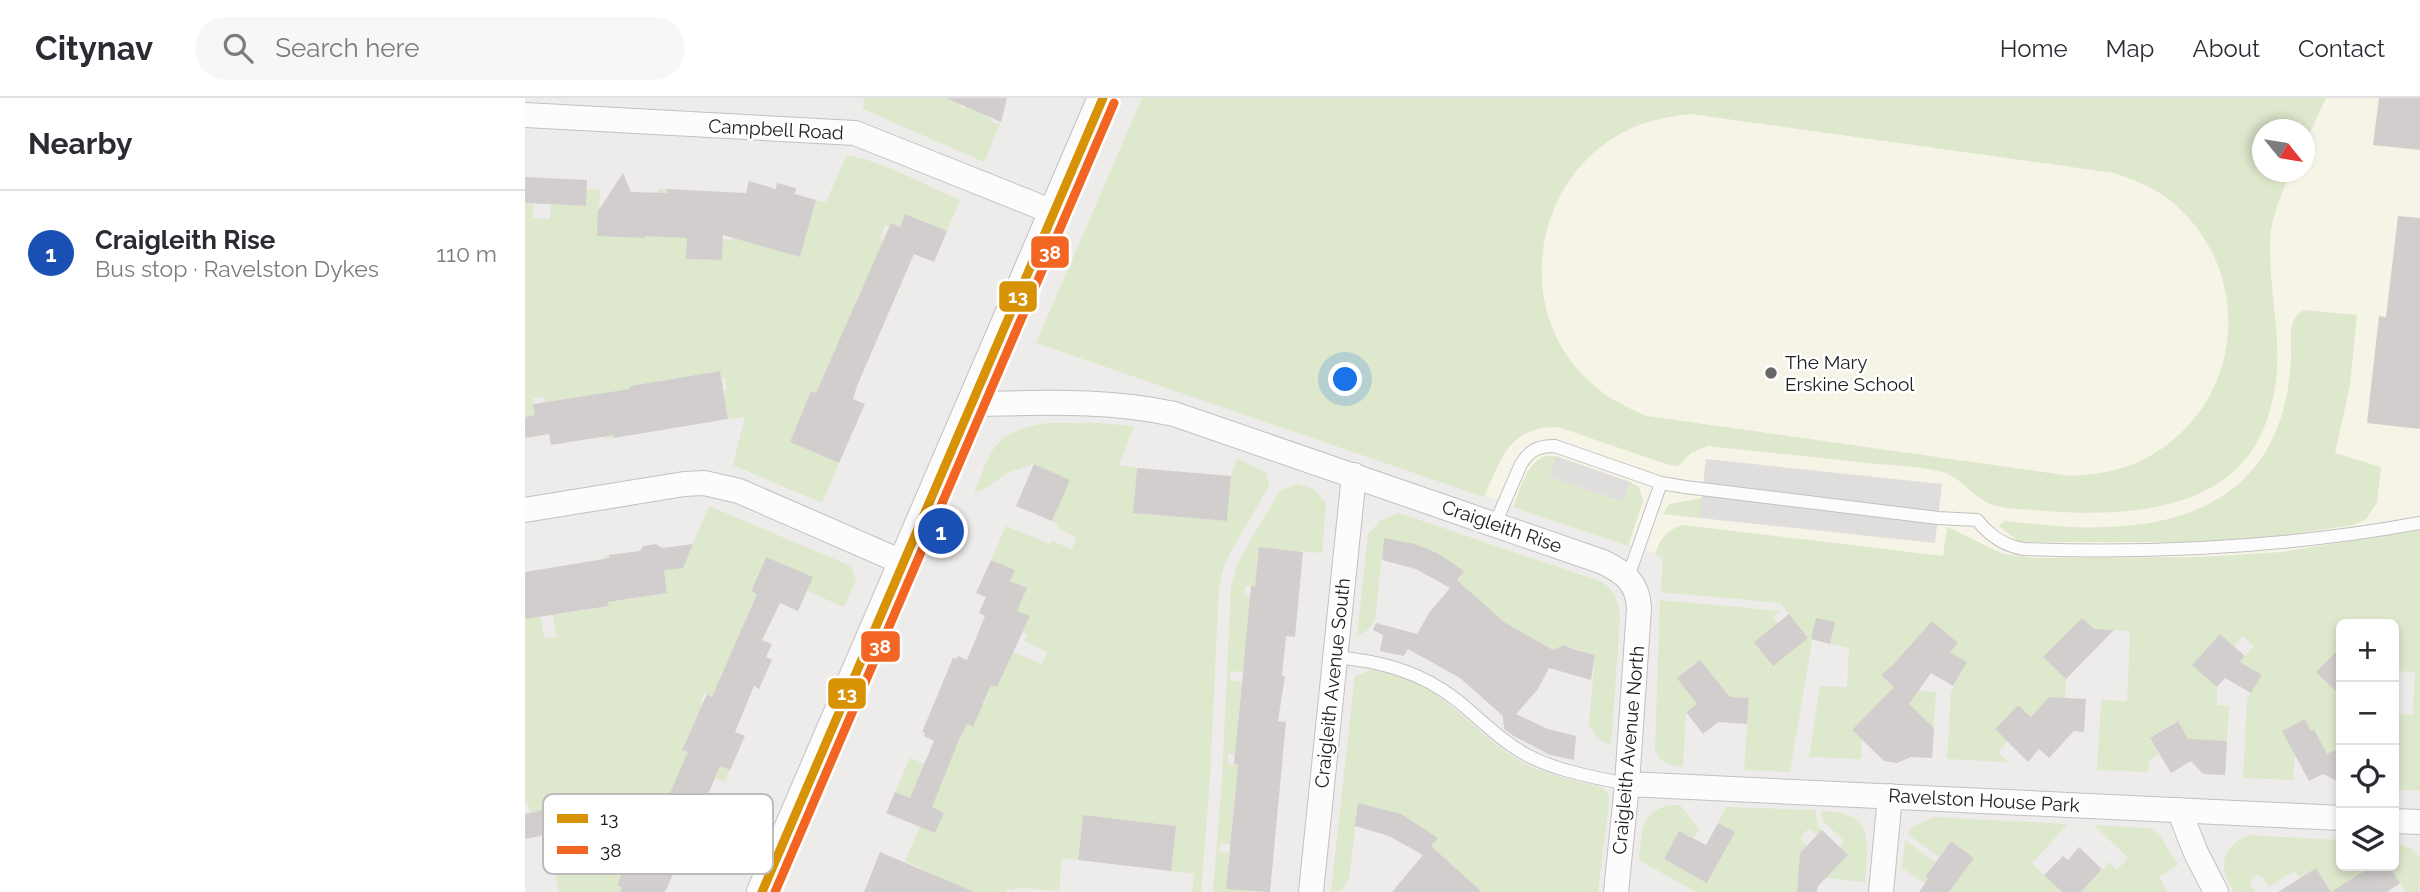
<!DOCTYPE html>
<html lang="en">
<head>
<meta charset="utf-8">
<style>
  body { margin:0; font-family:Raleway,sans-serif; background:#f7f7f7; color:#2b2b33 }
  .controls { position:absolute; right:21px; bottom:21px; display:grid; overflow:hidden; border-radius:10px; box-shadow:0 4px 10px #0003 }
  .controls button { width:63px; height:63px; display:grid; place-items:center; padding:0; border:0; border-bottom:2px solid #e1e1e2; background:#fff; color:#2b2b33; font:35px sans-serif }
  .compass { position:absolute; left:1727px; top:21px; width:63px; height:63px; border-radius:50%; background:#fff; box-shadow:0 4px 10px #0003; rotate:120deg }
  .you { position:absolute; left:821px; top:282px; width:24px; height:24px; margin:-18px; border:5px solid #fff; border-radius:50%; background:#1a73e8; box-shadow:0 0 0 10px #1a73e833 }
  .badge { display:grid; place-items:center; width:46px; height:46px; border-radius:50%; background:#1a73e8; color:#fff; font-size:23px; font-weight:700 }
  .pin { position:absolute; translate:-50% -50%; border:4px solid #fff; box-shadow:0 2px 7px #0006 }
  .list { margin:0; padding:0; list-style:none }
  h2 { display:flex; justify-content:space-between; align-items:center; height:91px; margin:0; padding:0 28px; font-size:30px }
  h2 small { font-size:23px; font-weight:400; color:#7c7c81 }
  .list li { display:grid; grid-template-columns:46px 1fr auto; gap:21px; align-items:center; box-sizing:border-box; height:126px; padding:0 28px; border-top:2px solid #e1e1e2 }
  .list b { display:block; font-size:26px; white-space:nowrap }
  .list p { margin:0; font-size:23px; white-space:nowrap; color:#7c7c81 }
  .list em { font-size:23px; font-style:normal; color:#7c7c81 }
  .icon { flex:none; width:38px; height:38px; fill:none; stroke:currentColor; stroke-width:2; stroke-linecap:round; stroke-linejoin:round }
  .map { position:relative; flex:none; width:1895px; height:794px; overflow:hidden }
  header { display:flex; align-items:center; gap:42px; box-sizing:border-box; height:98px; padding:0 35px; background:#fff; border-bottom:2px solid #e1e1e2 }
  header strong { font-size:33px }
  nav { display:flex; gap:38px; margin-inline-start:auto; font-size:24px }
  .search { width:490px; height:63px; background:#f7f7f7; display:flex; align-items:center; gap:18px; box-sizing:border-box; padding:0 24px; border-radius:38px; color:#7c7c81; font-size:26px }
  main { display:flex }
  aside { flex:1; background:#fff }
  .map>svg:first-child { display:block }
  .education { fill:#f6f4e7; fill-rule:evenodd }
  .grass { fill:#dee8cc; fill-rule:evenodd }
  .parking { fill:#dfdedd }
  .building { fill:#d1cecd }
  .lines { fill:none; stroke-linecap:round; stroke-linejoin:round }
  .service-casing { stroke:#c2c1c0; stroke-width:14 }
  .minor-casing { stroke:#c2c1c0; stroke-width:26 }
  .tertiary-casing { stroke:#c2c1c0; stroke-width:32 }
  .service { stroke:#fcfcfc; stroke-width:12 }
  .minor { stroke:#fcfcfc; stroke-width:24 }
  .tertiary { stroke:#fcfcfc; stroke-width:30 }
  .bus-1-casing { stroke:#fff; stroke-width:14 }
  .bus-2-casing { stroke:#fff; stroke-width:14 }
  .bus-1 { stroke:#d79205; stroke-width:9 }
  .bus-2 { stroke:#f26522; stroke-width:9 }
  .poi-dot { fill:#696867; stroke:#fff; stroke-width:2.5 }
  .labels { text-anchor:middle; stroke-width:5; stroke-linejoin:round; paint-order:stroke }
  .street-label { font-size:19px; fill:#212121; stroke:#fff }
  .poi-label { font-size:19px; fill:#212121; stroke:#fff; text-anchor:start }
  .key { fill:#fff; stroke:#bcbcbc; stroke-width:2 }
  .key-label { font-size:19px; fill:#212121 }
  .line-badge { stroke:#fff; stroke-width:2.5 }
  .badge-label { font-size:19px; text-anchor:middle; font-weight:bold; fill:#fff }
</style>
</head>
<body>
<header>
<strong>Citynav</strong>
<div class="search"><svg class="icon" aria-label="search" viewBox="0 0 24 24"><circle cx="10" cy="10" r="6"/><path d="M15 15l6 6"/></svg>Search here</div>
<nav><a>Home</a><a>Map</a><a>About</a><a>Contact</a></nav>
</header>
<main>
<aside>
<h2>Nearby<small></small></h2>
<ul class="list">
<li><span class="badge" style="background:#1a4fb4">1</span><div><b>Craigleith Rise</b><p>Bus stop · Ravelston Dykes</p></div><em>110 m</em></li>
</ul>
</aside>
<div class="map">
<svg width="1895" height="794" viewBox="0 0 1895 794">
  <rect width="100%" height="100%" fill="#eeecea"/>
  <path class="education" d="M617 0H1895V528L1261 500 511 245ZM1738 32H1780V74H1738Z"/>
  <path class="grass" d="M339 0H432L437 11 442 9 464 19 470 26 476 23 459 64 338 11Z
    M617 0H1801L1780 45V32H1738V74H1766C1756 96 1746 119 1745 144 1744 209 1765 262 1740 327 1707 415 1598 419 1520 413 1504 411 1487 412 1472 408 1451 404 1436 377 1414 373 1390 368 1365 367 1341 365 1288 359 1235 354 1183 348L1166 355 1153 368 1141 366 1033 329C983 329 977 359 959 399L511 245ZM1166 16 1589 75C1607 81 1626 88 1642 100 1729 167 1723 300 1627 357 1602 372 1575 376 1546 378L1122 318C1097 308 1075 296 1056 275 984 198 1015 65 1114 27 1130 21 1148 18 1166 16Z
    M321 58C347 58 408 91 435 102L422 133 381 116 375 129 366 125 364 129 360 128 355 140 359 142 343 181 373 194 370 200 338 187 329 208 355 220 327 214 305 264 314 305 286 293 279 311 293 317 265 344 314 365 297 405 208 367 220 319 203 321 198 293 202 292 200 280H196L195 273 105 288 107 297 85 312 89 340 80 341 79 338 74 339 67 297 19 304 18 299 8 300 14 338 7 339 4 319H0V105L8 106V120L25 121 26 107H41L42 96 46 108H60L62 91 75 92 73 138 120 140 121 115H131L133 91H142L162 140 161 161 197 162 198 141 208 142 215 118 275 159 291 102 301 104Z
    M1779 212 1832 217 1825 287 1810 355 1856 369 1852 405 1841 421 1829 427 1755 438 1675 444H1500L1492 442 1474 428 1479 423C1513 426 1547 431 1581 429 1691 426 1761 375 1766 260 1767 243 1761 221 1779 212Z
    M521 325H574L609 328 594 367 612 370 608 415 702 423 706 378 712 360 742 375 744 388 709 448 700 465 694 488 685 680 676 794H667L669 776 646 773 651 728 558 717 553 762 537 760 534 793 489 789V792L482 791 481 794H370L420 782 380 763 395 729 410 735 419 715 370 694 385 660 420 674 432 638 436 639 453 604 459 606 465 590 458 587 459 584 472 589 478 574 473 548 517 566 522 554 499 543 503 536 498 534 504 519 492 513 502 490 485 483 489 472 466 462 481 428 525 446 527 443 547 451 551 439 532 430 534 427 527 423 544 382 509 366 482 375 460 391 449 394C469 348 467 335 521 325Z
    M1020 358H1031L1024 379 1097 404 1105 384 1114 389 1118 403 1103 448 988 409C995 392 1001 365 1020 358Z
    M771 386 789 391 801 406 797 455 734 450 730 488H720L719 497 729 499 722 535 718 574 705 573V582L717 584 713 619 714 657 703 656V666L713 667 705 746 695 745 694 754 704 755 701 790 738 794H688L697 680 706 490 711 469 719 453 755 393Z
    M1177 400 1174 420 1138 416 1144 406Z
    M184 408 326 468 331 482 319 509 282 493 288 479 240 459 226 493 254 505 230 500 220 523 242 533 240 537 219 528 188 599 179 595 176 603 184 607 172 618 157 652 205 672 200 684 158 666 137 713 126 709 120 722 111 718 103 737 145 755H98L94 766 108 772 98 773 92 786 97 789 95 794H34L29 770 45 732 34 734 28 710 5 714 3 705H0V521L16 519 19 540 31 539 22 470H25L33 517 84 508 76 461 84 457 92 503 142 495 139 472 158 469Z
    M874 415 1077 484C1091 494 1095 505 1095 522L1086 648 1072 640 1064 626 1070 558 1040 547 1033 555 984 527 983 528 932 482 938 474 900 450 859 440 850 522 843 532 832 538 843 436 856 422Z
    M1158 427 1418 458 1422 429 1478 456 1510 460 1675 459 1757 454 1895 432V692H1869V616L1888 617 1890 574 1869 573V526H1816V549L1791 574 1815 597 1816 650 1802 656 1789 631 1786 633 1780 622 1770 657 1768 682 1718 680 1722 601 1737 577 1714 565 1729 548 1718 538 1709 548 1695 536 1668 567 1692 589V607L1704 608 1702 643H1690L1674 659 1652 623 1625 640 1634 656 1624 662 1623 674 1572 672 1576 602 1602 603 1605 533 1581 532 1574 537 1557 520 1519 559 1541 581 1540 600 1545 637 1516 609 1506 619 1493 607 1471 630 1483 643 1473 654 1483 664 1422 661 1426 594 1441 564 1420 559 1433 545 1407 523 1378 556 1381 592 1411 594 1408 635 1402 623 1380 603 1349 609 1327 632 1337 642 1336 661 1284 659 1295 588 1322 589 1324 550 1305 546 1310 524 1291 520 1265 674 1219 672 1224 601 1205 599 1175 562 1153 580 1172 606 1161 614 1158 669C1145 668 1136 665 1130 652L1135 502 1256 513 1248 519 1253 525 1283 540 1255 505 1136 494 1138 460 1130 457C1135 441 1141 432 1158 427Z
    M846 572C908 573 946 635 995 663 1020 676 1049 683 1077 689L1083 696 1084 705 1073 794H957L906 748 912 741C888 722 863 710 833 706L824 782 817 792 806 794 830 578Z
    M1146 707H1155L1174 731 1169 740 1154 733 1139 761 1182 785 1209 734 1193 725 1201 709 1290 712 1293 728 1297 732 1292 737 1284 730 1275 741 1282 748 1314 749 1319 743 1297 722 1296 713C1350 714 1343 741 1340 784L1301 780 1273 783 1272 794H1171L1114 762C1117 736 1114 713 1146 707Z
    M1409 719 1543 726 1507 765 1537 794H1424L1448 759 1426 743 1414 759 1382 736 1389 728Z
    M1569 727 1624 730 1634 736 1653 767 1634 779 1643 794H1556L1584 764 1592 772 1603 760Z
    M1723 737 1816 742V768H1847L1806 794 1791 770 1775 780 1769 773 1744 789 1737 778 1732 777 1727 781 1725 786 1730 794H1709C1693 769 1695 751 1723 737Z
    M1380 742 1410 764 1400 779 1421 794H1413L1377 770Z
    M1869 744 1887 751 1895 760 1894 794H1881L1864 768H1869Z"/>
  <path class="parking" d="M1031 358 1105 384 1098 404 1024 379Z
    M1181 361 1417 386 1410 445 1174 420Z"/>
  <path class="building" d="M421 0H482L476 24Z
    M1854 0H1895V52L1848 47Z
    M98 75 106 94 142 95V91L221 95 224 83 251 91 252 85 271 90 270 96 291 102 275 159 198 137 197 162 161 161 162 140 120 138V140L72 138 73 113Z
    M0 79 62 82 61 108 0 105Z
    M380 116 422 133 409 164 389 156 332 288 328 301 340 306 314 365 265 344 286 293 291 295 366 125 375 129Z
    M1873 118 1895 120V331L1842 325 1854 218 1861 219Z
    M195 273 203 321 89 340V337L26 347 24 336 0 340V319L10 317 8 306 105 291V288Z
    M509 366 545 382 527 423 491 408Z
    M612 370 706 378 702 423 608 415Z
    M859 440 890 446 912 455 939 473 932 482 979 524 1028 552 1039 547 1051 552 1070 557 1066 582 1024 570 1013 591 991 616 1023 631 1051 638 1049 662 1025 657 987 637 979 631 978 618 935 580 883 551 879 558 855 553 858 537 848 532 851 525 892 536 904 515 925 490 891 471 857 462Z
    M131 446 137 450 168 446 158 470 139 472 142 495 83 504 84 508 0 521V474L85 460 84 457 115 453 118 448Z
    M734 449 778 454 770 539 761 538 757 578H760L753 623 761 624 745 794 701 791 713 667 709 666 718 574 726 488H730Z
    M241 459 288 479 273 513 255 505 237 542 247 546 241 559 247 562 234 591 229 588 210 634 220 638 205 672 195 668 176 713 181 716 168 745 163 743 140 794H95L97 789 92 787 100 768 94 766 111 718 120 722 126 708 137 713 163 654 157 652 182 596 187 599 232 496 226 493Z
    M466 462 490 472 485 483 502 490 492 513 505 518 472 589 466 587 448 629 442 626 436 639H435L407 709 419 715 410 735 361 715 370 694 385 700 409 643 399 638 400 635 397 634 428 560 432 561 433 558 442 562 460 518 454 515 461 499 451 495Z
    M1264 516 1283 540 1248 568 1229 544Z
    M1291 520 1310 524 1305 546 1286 541Z
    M1557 520 1569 531 1589 532 1541 581 1518 559Z
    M1407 523 1433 545 1425 554 1442 564 1428 588 1406 575 1384 606 1409 630 1407 660 1386 659 1372 665 1359 663 1327 632 1369 589 1356 577 1367 568Z
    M1695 536 1720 558 1715 564 1737 577 1726 595 1700 580 1692 589 1667 567Z
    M1816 549V598L1791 574Z
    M1175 562 1205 599 1224 600 1222 626 1193 624 1178 636 1161 614 1172 606 1152 580Z
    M1524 599 1561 601 1559 634 1549 633 1524 660 1514 651 1503 664 1470 631 1493 607 1506 619Z
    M1780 621 1786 633 1789 631 1802 656 1816 649V685L1798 676 1784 683 1757 633Z
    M1653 623 1663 641 1702 643 1700 677 1678 676 1666 663 1646 675 1625 640Z
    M833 705 876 716 913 740 906 748 957 794H867L898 757 864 738 830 728Z
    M29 709 34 734 0 741V716Z
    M558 717 651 728 646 773 553 762Z
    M1193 725 1210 734 1182 785 1139 761 1154 733 1181 747Z
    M1297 732 1323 757 1293 788 1292 794H1272L1275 755Z
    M1426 743 1449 760 1424 794H1394L1403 781 1400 779Z
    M1554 749 1577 771 1556 794H1537L1519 777 1538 758 1543 762Z
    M355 754 449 794H339Z
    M1847 768H1864L1875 785 1862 794H1753L1791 770 1806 794Z"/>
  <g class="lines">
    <g class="service-casing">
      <path id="service" d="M970 426 996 366C1005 352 1013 348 1030 348L1136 385 1160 389 1413 420 1452 422C1465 438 1479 448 1499 451 1632 456 1764 449 1895 425
        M1103 479 1136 385
        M809 559C855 563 895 573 933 603 955 621 975 642 1000 656 1031 673 1068 679 1102 686"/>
    </g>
    <g class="minor-casing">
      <path id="minor" d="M0 17 330 35 528 114
        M448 306C516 305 582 301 649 316L1078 464C1099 474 1113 485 1114 510L1102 686 1091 794
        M0 412 159 386 179 385 214 393 379 465
        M1102 686 1816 720
        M1654 712 1671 755 1691 794
        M1869 723 1895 724
        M786 794 829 377
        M1356 794 1365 698"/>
    </g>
    <g class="tertiary-casing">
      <path id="tertiary" d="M237 794 578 0"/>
    </g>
    <use href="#service" class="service"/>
    <use href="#minor" class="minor"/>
    <use href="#tertiary" class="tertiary"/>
    <g class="bus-1-casing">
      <path id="bus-1" d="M237 794 578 0"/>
    </g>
    <g class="bus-2-casing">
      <path id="bus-2" d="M250 794 589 5"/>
    </g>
    <use href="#bus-1" class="bus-1"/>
    <use href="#bus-2" class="bus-2"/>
  </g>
  <circle class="poi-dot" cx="1246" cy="275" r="7"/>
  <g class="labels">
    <g class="street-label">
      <text transform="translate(251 31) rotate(3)" y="7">Campbell Road</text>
      <text transform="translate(977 428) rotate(19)" y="7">Craigleith Rise</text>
      <text transform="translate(807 585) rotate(-84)" y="7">Craigleith Avenue South</text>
      <text transform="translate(1103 652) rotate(-85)" y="7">Craigleith Avenue North</text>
      <text transform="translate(1459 702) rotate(3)" y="7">Ravelston House Park</text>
    </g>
    <g class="poi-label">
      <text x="1260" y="271">The Mary<tspan x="1260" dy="22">Erskine School</tspan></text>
    </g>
  </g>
  <rect x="18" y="696" width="230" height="80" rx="10" class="key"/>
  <rect x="32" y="716" width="31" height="9" fill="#d79205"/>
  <rect x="32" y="748" width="31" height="8" fill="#f26522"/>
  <g class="key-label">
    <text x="75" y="727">13</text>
    <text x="75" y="759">38</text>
  </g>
  <g class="line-badge">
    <rect x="505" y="137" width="40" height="34" rx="7" fill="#f26522"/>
    <rect x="473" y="182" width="40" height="33" rx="7" fill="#d79205"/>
    <rect x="335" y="532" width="41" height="33" rx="7" fill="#f26522"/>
    <rect x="302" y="579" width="40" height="33" rx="7" fill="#d79205"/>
  </g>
  <g class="badge-label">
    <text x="525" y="161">38</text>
    <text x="493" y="205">13</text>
    <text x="355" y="555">38</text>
    <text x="322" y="602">13</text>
  </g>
</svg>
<div class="controls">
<button>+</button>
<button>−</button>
<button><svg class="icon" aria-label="locate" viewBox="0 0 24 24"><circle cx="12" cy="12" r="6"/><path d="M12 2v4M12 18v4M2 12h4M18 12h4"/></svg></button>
<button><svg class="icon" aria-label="layers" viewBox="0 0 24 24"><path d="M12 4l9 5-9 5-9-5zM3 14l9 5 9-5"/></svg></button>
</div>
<svg class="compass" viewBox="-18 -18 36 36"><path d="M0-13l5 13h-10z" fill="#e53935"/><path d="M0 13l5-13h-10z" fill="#7c7c81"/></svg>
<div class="you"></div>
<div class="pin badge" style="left:416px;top:433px;background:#1a4fb4">1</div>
</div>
</main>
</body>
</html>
